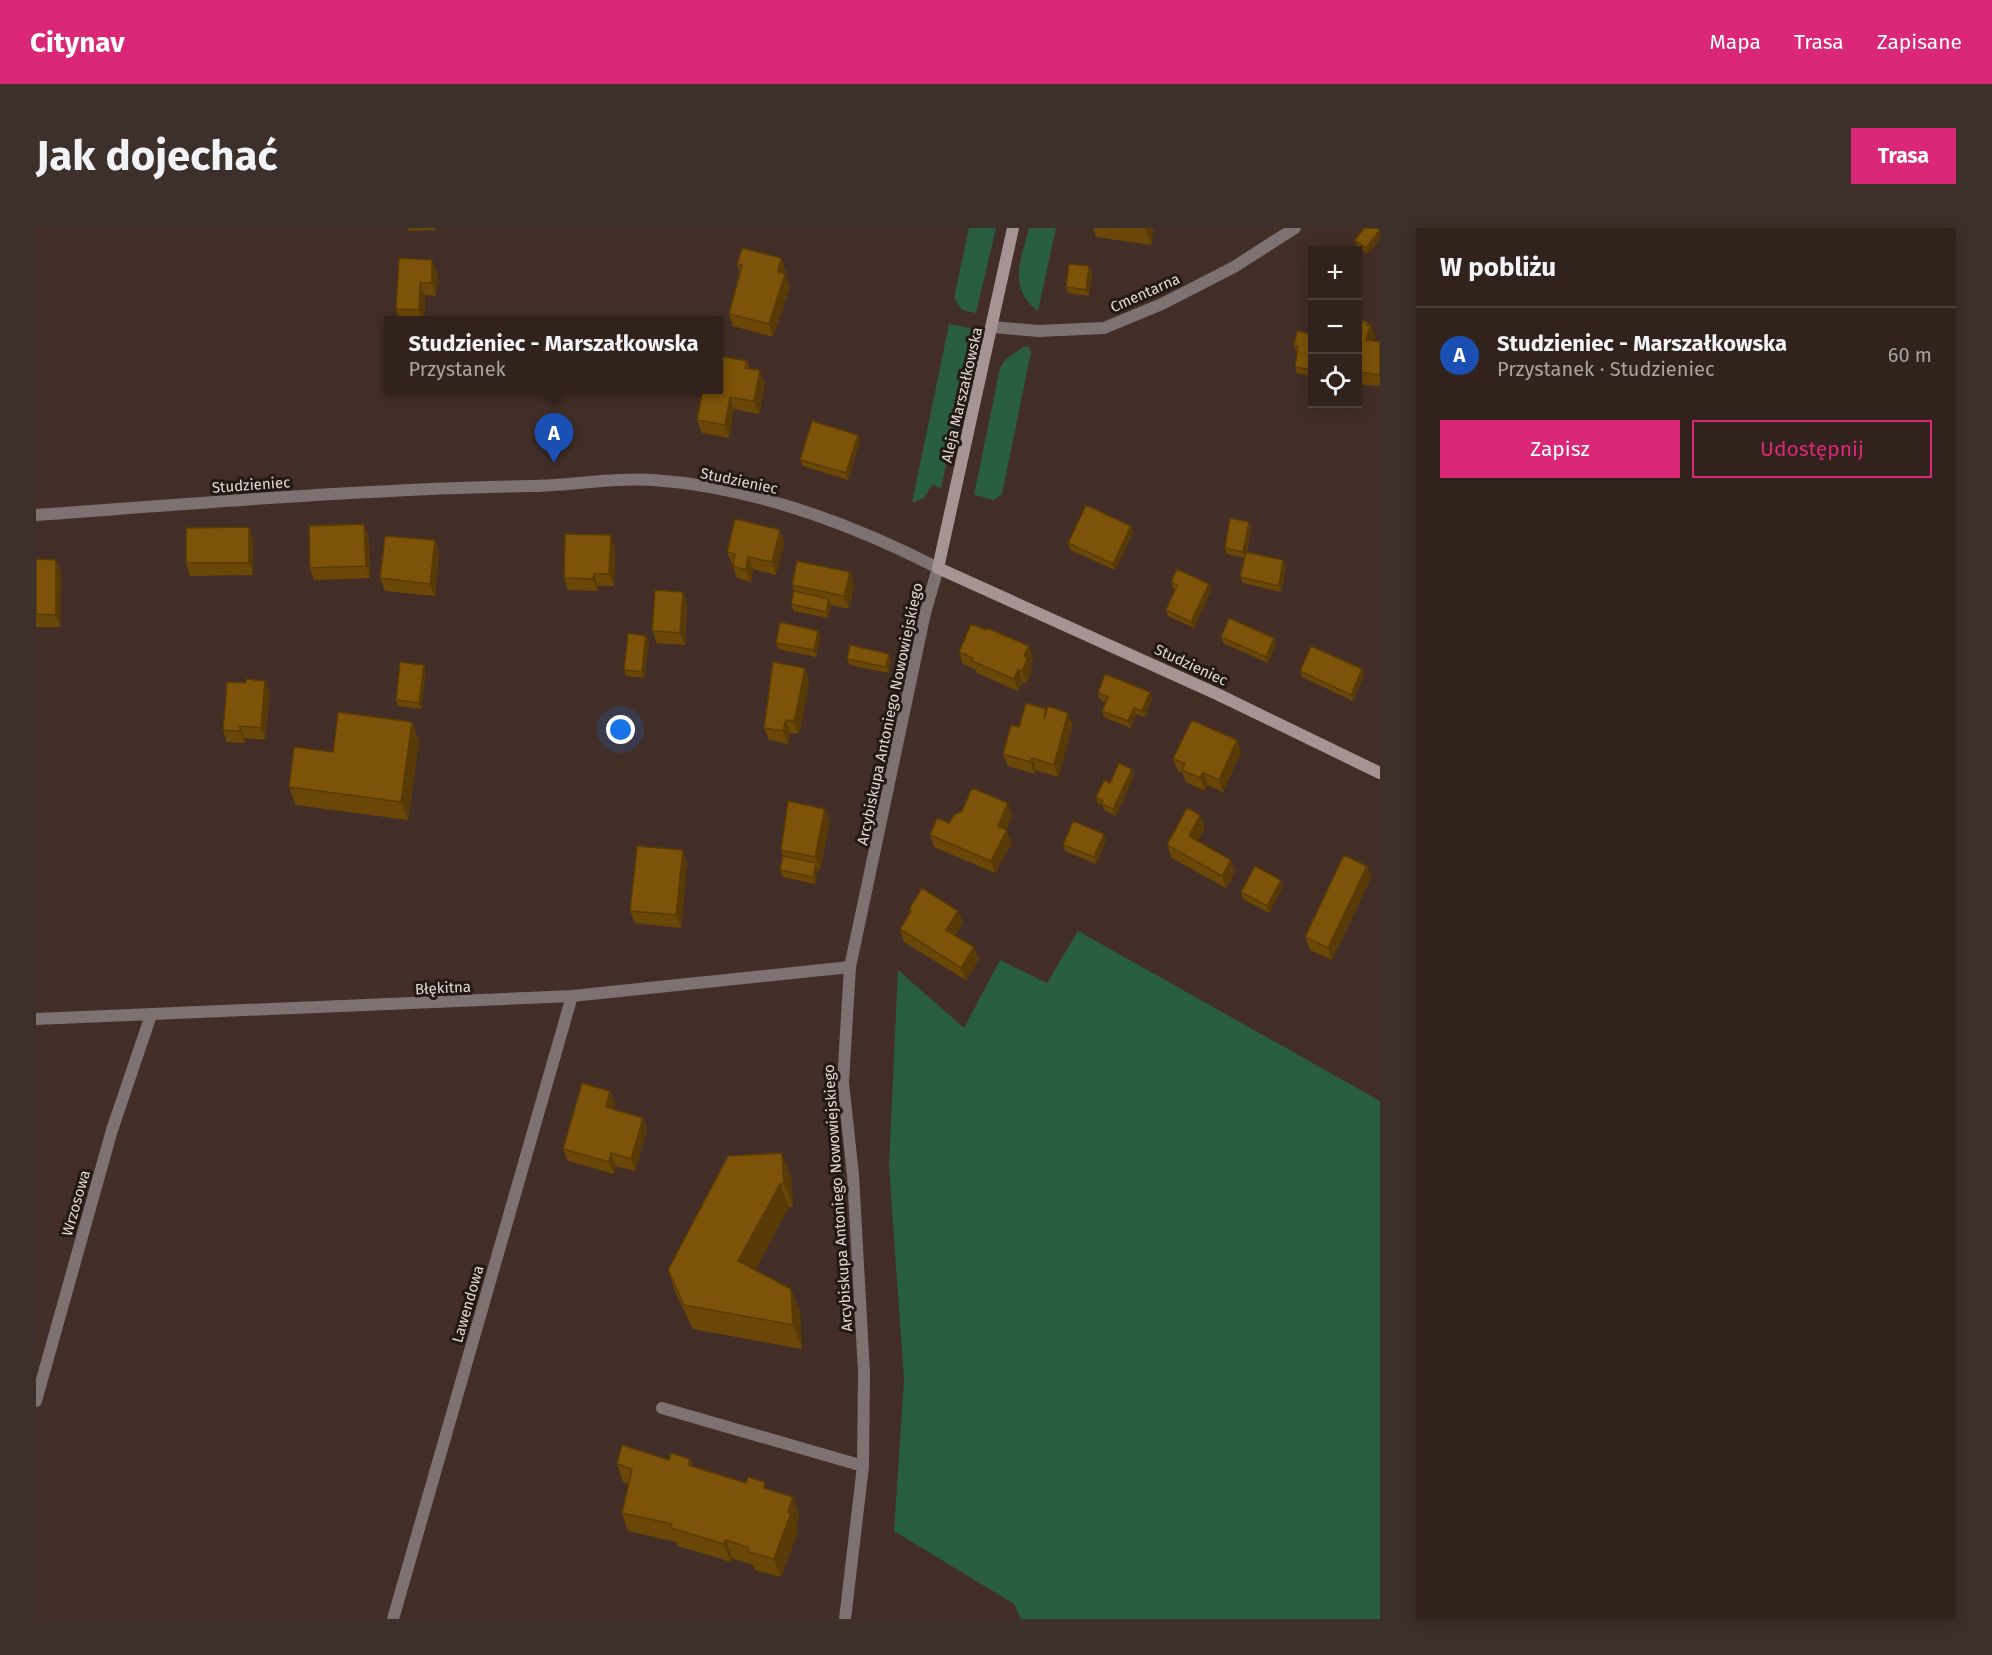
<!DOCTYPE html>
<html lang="pl">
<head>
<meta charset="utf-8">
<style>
  body { margin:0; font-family:"Fira Sans",sans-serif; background:#3d2f29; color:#f1f3f6 }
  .controls { position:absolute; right:18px; top:18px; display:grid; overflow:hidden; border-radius:0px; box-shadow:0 3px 15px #0003 }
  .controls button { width:54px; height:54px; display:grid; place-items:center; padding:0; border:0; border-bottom:2px solid #4d3f3b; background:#32221c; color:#f1f3f6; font:30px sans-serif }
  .you { position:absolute; left:585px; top:502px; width:21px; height:21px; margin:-15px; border:4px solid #fff; border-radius:50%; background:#1a73e8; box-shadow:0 0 0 9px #1a73e833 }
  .badge { display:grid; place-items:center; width:39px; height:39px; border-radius:50%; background:#db2777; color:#fff; font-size:20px; font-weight:700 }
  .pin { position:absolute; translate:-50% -50px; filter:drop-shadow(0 2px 3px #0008) }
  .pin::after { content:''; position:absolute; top:32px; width:21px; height:18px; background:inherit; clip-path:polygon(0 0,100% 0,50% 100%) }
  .popup { position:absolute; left:348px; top:88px; width:339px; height:78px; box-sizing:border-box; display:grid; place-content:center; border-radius:0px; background:#32221c; filter:drop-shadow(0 2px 4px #0005); font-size:20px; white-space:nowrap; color:#a8a4a3 }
  .popup b { font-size:22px; color:#f1f3f6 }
  .popup::after { content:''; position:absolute; left:50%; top:100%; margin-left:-12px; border:12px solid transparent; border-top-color:#32221c }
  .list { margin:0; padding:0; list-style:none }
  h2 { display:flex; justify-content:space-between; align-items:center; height:78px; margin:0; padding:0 24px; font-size:26px }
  h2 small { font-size:20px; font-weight:400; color:#a8a4a3 }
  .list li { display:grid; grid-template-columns:39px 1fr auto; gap:18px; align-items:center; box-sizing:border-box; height:96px; padding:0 24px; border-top:2px solid #4d3f3b }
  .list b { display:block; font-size:22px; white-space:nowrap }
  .list p { margin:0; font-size:20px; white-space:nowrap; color:#a8a4a3 }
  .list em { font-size:20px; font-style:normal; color:#a8a4a3 }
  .actions { display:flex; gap:12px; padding:18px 24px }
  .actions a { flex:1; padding:14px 0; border:2px solid #db2777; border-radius:0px; text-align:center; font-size:21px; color:#db2777 }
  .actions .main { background:#db2777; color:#fff }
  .icon { flex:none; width:33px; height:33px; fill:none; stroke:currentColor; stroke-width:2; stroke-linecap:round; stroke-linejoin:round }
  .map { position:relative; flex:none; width:1344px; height:1391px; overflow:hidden; border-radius:0px }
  header { display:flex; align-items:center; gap:36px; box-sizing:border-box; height:84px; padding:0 30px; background:#db2777; color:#fff }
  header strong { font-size:28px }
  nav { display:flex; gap:33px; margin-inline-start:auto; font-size:21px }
  .intro { display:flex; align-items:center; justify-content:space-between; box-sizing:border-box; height:144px; padding:0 36px }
  h1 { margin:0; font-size:42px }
  .button { padding:15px 27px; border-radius:0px; background:#db2777; color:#fff; font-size:21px; font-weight:700 }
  main { display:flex; gap:36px; padding:0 36px }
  aside { flex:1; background:#32221c; border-radius:0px; box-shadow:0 3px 15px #0003 }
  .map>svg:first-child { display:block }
  .grass { fill:#295d40 }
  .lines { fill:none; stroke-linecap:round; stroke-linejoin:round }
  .service { stroke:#7d7171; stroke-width:12 }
  .minor { stroke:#7d7171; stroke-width:12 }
  .tertiary { stroke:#7d7171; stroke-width:12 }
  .secondary { stroke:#a69494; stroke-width:12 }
  .wall { fill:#6b4707 }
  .shaded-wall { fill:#573a06 }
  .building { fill:#7c5308; stroke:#573a06; stroke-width:1.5 }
  .labels { text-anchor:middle; stroke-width:6; stroke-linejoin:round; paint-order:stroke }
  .street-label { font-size:15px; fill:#e4d7d2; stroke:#221915 }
</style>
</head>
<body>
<header>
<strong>Citynav</strong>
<nav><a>Mapa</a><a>Trasa</a><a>Zapisane</a></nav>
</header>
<div class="intro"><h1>Jak dojechać</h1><a class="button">Trasa</a></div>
<main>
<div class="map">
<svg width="1344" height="1391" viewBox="0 0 1344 1391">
  <rect width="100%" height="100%" fill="#422e26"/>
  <path class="grass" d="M933 0H960L940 85 926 82 918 70Z
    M993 0H1020L1002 83C971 60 985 32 993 0Z
    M913 96 934 100 938 105 905 260 896 257 888 270 876 275Z
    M987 119H993L995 124 966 266 958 272 938 267 964 140 970 131Z
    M1042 703 1344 873V1391H985L978 1376 858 1303 868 1152 853 938 862 742 928 800 964 732 1011 755Z"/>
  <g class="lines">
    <path class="service" d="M0 791 536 768 814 739
      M0 1173 76 902 115 787
      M626 1180 827 1238
      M357 1391 536 768"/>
    <path class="minor" d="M957 99 1003 103 1068 100 1126 76 1198 39 1259 0"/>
    <path class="tertiary" d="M0 287C164 275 328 261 493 258 534 258 577 249 617 252 718 259 814 295 902 340L889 385 814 739 807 854 817 947 828 1144 827 1238 809 1391"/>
    <path class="secondary" d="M977 0 902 340 1181 466 1344 545"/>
  </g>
  <path class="wall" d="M371 0H399V2L372 3Z
    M1057 0H1118L1115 17 1060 9Z
    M1344 3V11L1332 26 1321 18 1319 12Z
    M363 30 401 44 400 68 389 67 388 93H364L360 81Z
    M745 30 750 43 749 46 754 59 737 109 697 98 693 86 704 44 701 36Z
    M1056 44 1053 68 1032 65 1030 59Z
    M1322 92 1335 97 1339 109 1338 113 1344 114V158L1322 156Z
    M1276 106V148L1261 145 1259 139 1261 124 1260 123 1258 117Z
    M711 133 713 140 729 155 723 186 698 181 693 210 666 205 661 192Z
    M824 213 812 252 767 238 764 232Z
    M1213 294 1215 300 1211 324 1250 339 1245 364 1207 355 1204 349 1209 330 1191 326 1189 320Z
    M328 296 333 309 334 350 278 352 274 340Z
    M1095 298 1097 304 1079 342 1034 322 1032 315Z
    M213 299 217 312V347L154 348 150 335Z
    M744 302 748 314 740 347 717 341 715 354 701 350 697 338V336H696L691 324Z
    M399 312 403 325 399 368 349 363 344 350Z
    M579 319 578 358H562V363L532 362 528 350Z
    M0 331 20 332 25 344 24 399H0Z
    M814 344 818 357 813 381 795 377 792 390 758 383 755 376 758 363 756 357Z
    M1135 354 1173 356 1175 362 1158 400 1132 388 1130 382 1139 361 1137 360Z
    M647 364 651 376 649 417 621 415 616 403Z
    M950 402 993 418 997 431 994 437 996 442 990 455 987 454 982 463 941 445 939 441 927 436 923 424Z
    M610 408 613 414 608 450 590 448 588 442Z
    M784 409 780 429 742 421 740 415Z
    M1185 409 1238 410 1240 416 1232 435 1187 415Z
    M853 426 855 432 853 445 814 437 811 431Z
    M388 437 390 443 385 481 362 478 360 472Z
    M769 440 773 452 765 498 762 505H754L752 516 733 512 728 500Z
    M1326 441 1328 447 1317 473 1266 449 1264 443Z
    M210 455 234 465 229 512 209 510V515L191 514 187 502Z
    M1062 465 1116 470 1109 489 1100 486 1095 500 1068 489 1066 483 1070 474 1064 472Z
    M1010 483 1037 497 1022 549 1000 542 999 546 972 538 967 526 983 499Z
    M376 494 383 513 372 592 260 577 253 559 297 524Z
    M1201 512 1205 524 1187 564 1172 557 1169 563 1150 554 1147 546 1142 543 1137 531Z
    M1098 547 1080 588 1068 582 1066 577 1062 576 1060 569 1074 555Z
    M972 575 976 588 970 602 976 615 959 645 898 619 894 607Z
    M789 581 794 593 784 641H782L779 656 747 649 744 642 747 628 745 622Z
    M1169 599 1162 613 1195 632 1199 644 1190 660 1136 630 1131 617Z
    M1068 606 1070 612 1060 636 1029 623 1027 617Z
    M651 634 645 700 599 695 594 683Z
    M1331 638 1335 650 1296 732 1274 722 1269 709Z
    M1247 658 1233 685 1207 671 1205 664Z
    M873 681 922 683 927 695 919 707 943 731 930 752 868 714 864 701 874 685Z
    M574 863 579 876 577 881 607 890 611 902 599 943 580 938 578 946 532 933 527 921Z
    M755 949 757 979H753L719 1042 755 1061 764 1084 766 1121 657 1101 640 1066 632 1042Z
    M654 1231 656 1239 757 1269 763 1287 760 1298 762 1303 745 1349 719 1342 717 1337 696 1330 695 1334 642 1318 640 1314 592 1303 586 1285 593 1256 587 1254 581 1236 633 1232Z"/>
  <path class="shaded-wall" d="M1109 0H1118L1115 17Z
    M1344 2V11L1332 26 1330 20Z
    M745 30 750 43 747 53 749 46 754 59 737 109 733 96 742 44Z
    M396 32 401 44 400 68 396 55Z
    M1053 38 1056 44 1053 68 1050 62Z
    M384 55 389 67 388 93 383 82Z
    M1332 94 1334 100 1335 97 1339 109 1334 125 1330 112Z
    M724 142 729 155 723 186 718 173Z
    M694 169 698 181 693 210 689 197Z
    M822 207 824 213 812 252 810 245Z
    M1213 294 1215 300 1209 330 1207 324Z
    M328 296 333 309 334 350 330 338Z
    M1095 298 1097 304 1079 342 1077 336Z
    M213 299 217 312V347L213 335Z
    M744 302 748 314 740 347 736 334Z
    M575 307 579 319 578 358 573 346Z
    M399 312 403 325 399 368 394 356Z
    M712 329 717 341 715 354 710 342Z
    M20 332 25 344 24 399 20 387Z
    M1247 332 1250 339 1245 364 1243 358Z
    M814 344 818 357 813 381 808 368Z
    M558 346 562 358V363L557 351Z
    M1173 356 1175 362 1158 400 1155 394Z
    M647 364 651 376 649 417 644 405Z
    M793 371 795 377 792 390 790 384Z
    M782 403 784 409 780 429 778 422Z
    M610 408 613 414 608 450 606 444Z
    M1238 410 1240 416 1232 435 1230 429Z
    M993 418 997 431 994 437 996 442 990 455 986 443 988 428Z
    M853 426 855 432 853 445 850 439Z
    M388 437 390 443 385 481 383 475Z
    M769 440 773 452 765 498 762 505 757 493Z
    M1326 441 1328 447 1317 473 1315 467Z
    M982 442 987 454 982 463 978 451Z
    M229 453 234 465 229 512 225 500Z
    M1114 464 1116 470 1109 489 1106 483Z
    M1098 480 1100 486 1095 500 1092 493Z
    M1032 485 1037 497 1022 549 1018 537Z
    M750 492 754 505 752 516 747 503Z
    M376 494 383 513 372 592 365 574Z
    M204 498 209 510V515L204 503Z
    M1201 512 1205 524 1187 564 1183 552Z
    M996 530 1000 542 999 546 995 534Z
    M1096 541 1098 547 1080 588 1077 581Z
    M1167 545 1172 557 1169 563 1164 550Z
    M972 575 976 588 967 610 962 598Z
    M789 581 794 593 784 641 779 629Z
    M1164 587 1169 599 1158 621 1153 608Z
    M971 602 976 615 959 645 955 633Z
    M1068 606 1070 612 1060 636 1058 629Z
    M647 622 651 634 645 700 640 687Z
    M1195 632 1199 644 1190 660 1186 648Z
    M780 635 782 641 779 656 777 649Z
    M1331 638 1335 650 1296 732 1292 720Z
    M1245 652 1247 658 1233 685 1231 678Z
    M922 683 927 695 915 714 910 702Z
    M938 719 943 731 930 752 925 740Z
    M574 863 579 876 574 892 570 879Z
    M607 890 611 902 599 943 595 931Z
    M575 925 580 938 578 946 573 934Z
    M746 925 755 949 757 979 748 956Z
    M744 956 753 979 711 1056 702 1033Z
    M755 1061 764 1084 766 1121 757 1097Z
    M757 1269 763 1287 760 1298 762 1303 745 1349 738 1331Z
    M690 1312 696 1330 695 1334 688 1316Z"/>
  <path class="building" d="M1328 0H1341L1344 2 1330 20 1319 12Z
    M706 20 745 30 742 44 749 46 733 96 693 86 706 37 701 36Z
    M363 30 396 32V55H384L383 82 360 81Z
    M1033 36 1053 38 1050 62 1030 59Z
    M1322 92 1332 94 1331 97H1335L1330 112 1344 114V147L1322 144Z
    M1261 103 1276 106V142L1259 139 1262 118 1258 117Z
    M683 128 711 133 709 140 724 142 718 173 694 169 689 197 661 192 667 162H683Z
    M776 193 822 207 810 245 764 232Z
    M1050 277 1095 298 1077 336 1032 315Z
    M1194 290 1213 294 1207 324 1189 320Z
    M699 291 744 302 736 334 712 329 710 342 697 338 699 326 691 324Z
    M328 296 330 338 274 340 273 298Z
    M213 299V335H150V300Z
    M529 306 575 307 573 346H558L557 351 528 350Z
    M349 308 399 312 394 356 344 350Z
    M1210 324 1247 332 1243 358 1204 349Z
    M0 331 20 332V387L0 386Z
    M761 333 814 344 808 368 756 357Z
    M1141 341 1173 356 1155 394 1130 382 1141 357 1135 354Z
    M619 362 647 364 644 405 616 403Z
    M758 363 793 371 790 384 755 376Z
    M1193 390 1238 410 1230 429 1185 409Z
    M744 394 782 403 778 422 740 415Z
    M935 396 950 402 951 400 993 418 988 428 992 430 986 443 982 442 978 451 936 433 937 430 923 424Z
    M592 405 610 408 606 444 588 442Z
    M814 417 853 426 850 439 811 431Z
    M1275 418 1326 441 1315 467 1264 443Z
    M364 434 388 437 383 475 360 472Z
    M737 434 769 440 760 486 757 493 750 492 747 503 728 500Z
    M1069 446 1114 464 1106 483 1098 480 1092 493 1066 483 1072 469 1062 465Z
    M210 451 229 453 225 500 204 498V503L187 502 191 454 210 455Z
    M990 475 1010 481 1008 491 1012 478 1032 485 1018 537 996 530 995 534 967 526 975 497 983 499Z
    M302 484 376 494 365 574 253 559 258 519 297 524Z
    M1156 492 1201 512 1183 552 1167 545 1164 550 1146 542 1149 536 1137 531Z
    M1083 535 1096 541 1077 581 1065 576 1067 573 1060 569 1068 552 1074 555Z
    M936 560 972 575 962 598 971 602 955 633 894 607 901 590 913 595 918 587 926 583Z
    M752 573 789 581 779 629 745 622Z
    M1151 580 1164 587 1153 608 1195 632 1186 648 1131 617Z
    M1037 593 1068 606 1058 629 1027 617Z
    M601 618 647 622 640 687 594 683Z
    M1308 627 1331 638 1292 720 1269 709Z
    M747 628 780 635 777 649 744 642Z
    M1219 638 1245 652 1231 678 1205 664Z
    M886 660 922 683 910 702 938 719 925 740 864 701 875 683 873 681Z
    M546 855 574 863 570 879 607 890 595 931 575 925 573 934 527 921Z
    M746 925 748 956H744L702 1033 755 1061 757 1097 648 1077 632 1042 692 928Z
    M586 1217 633 1232 635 1225 654 1231 652 1237 710 1255 712 1249 729 1254 728 1260 757 1269 752 1284 755 1285 738 1331 712 1324 713 1320 690 1312 688 1316 635 1300 636 1296 586 1285 596 1241 581 1236Z"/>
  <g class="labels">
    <g class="street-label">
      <text transform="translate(1109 65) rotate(-24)" y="5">Cmentarna</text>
      <text transform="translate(926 167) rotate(-77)" y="5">Aleja Marszałkowska</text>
      <text transform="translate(703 253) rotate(12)" y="5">Studzieniec</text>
      <text transform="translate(215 257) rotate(-4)" y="5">Studzieniec</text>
      <text transform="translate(1155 437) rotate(25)" y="5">Studzieniec</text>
      <text transform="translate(854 486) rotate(-78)" y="5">Arcybiskupa Antoniego Nowowiejskiego</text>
      <text transform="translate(407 760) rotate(-3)" y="5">Błękitna</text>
      <text transform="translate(802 970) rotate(-94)" y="5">Arcybiskupa Antoniego Nowowiejskiego</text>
      <text transform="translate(40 975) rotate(-74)" y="5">Wrzosowa</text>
      <text transform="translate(432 1076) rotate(-74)" y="5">Lawendowa</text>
    </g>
  </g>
</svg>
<div class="controls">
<button>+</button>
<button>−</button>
<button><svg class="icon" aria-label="locate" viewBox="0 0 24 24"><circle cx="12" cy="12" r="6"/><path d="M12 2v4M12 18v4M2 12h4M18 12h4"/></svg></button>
</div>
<div class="you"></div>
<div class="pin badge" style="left:518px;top:235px;background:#1a4fb4">A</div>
<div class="popup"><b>Studzieniec - Marszałkowska</b>Przystanek</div>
</div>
<aside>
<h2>W pobliżu<small></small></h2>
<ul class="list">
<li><span class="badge" style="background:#1a4fb4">A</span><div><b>Studzieniec - Marszałkowska</b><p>Przystanek · Studzieniec</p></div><em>60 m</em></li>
</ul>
<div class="actions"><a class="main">Zapisz</a><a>Udostępnij</a></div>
</aside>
</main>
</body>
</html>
